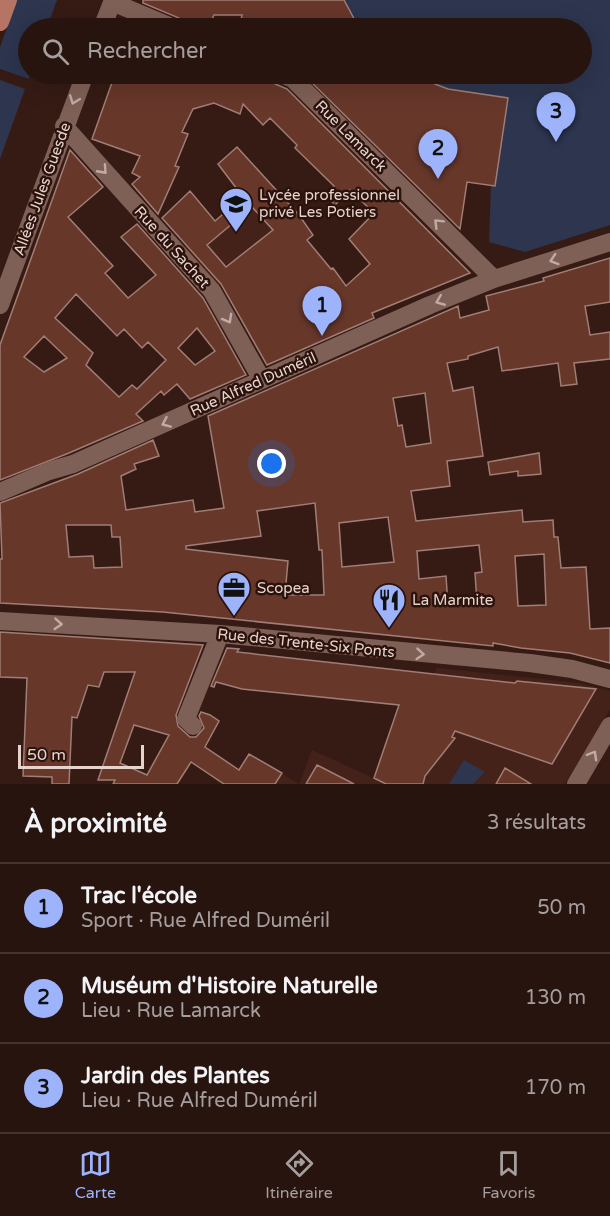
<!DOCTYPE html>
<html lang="fr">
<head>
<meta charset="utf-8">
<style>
  body { margin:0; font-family:"Varela Round",sans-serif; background:#301d18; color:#f1f3f6 }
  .scale { position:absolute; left:18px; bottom:15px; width:126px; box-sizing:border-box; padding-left:6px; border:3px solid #e6d3ce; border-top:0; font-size:16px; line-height:21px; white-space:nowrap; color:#e6d3ce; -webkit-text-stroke:4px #2b120b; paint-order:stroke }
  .you { position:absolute; left:272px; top:464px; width:21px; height:21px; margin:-15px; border:4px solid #fff; border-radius:50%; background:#1a73e8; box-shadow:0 0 0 9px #1a73e833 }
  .badge { display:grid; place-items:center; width:39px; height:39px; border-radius:50%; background:#9db4fd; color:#111; font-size:20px; font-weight:700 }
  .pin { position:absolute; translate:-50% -50px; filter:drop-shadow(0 2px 3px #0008) }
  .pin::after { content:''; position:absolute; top:32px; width:21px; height:18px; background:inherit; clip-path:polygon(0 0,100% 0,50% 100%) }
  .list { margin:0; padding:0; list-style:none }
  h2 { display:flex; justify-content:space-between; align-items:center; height:78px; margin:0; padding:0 24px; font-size:26px }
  h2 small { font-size:20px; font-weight:400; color:#a59e9e }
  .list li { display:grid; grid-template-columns:39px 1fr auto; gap:18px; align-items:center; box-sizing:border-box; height:90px; padding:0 24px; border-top:2px solid #44332f }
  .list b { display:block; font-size:22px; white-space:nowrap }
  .list p { margin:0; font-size:20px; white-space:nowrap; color:#a59e9e }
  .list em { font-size:20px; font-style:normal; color:#a59e9e }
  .icon { flex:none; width:33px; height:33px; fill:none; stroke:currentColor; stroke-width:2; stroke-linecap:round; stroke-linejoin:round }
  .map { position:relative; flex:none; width:610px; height:784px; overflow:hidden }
  .search { position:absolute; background:#28140f; box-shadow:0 6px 24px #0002; left:18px; right:18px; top:18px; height:66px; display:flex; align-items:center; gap:15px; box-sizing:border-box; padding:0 21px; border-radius:33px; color:#a59e9e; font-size:22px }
  .sheet { height:348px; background:#28140f }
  nav { display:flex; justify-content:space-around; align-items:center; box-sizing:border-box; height:84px; border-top:2px solid #44332f; background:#28140f; font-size:16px; color:#a59e9e }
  nav a { display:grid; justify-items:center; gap:3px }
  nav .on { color:#9db4fd }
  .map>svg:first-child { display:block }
  .built { fill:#44221a }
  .green { fill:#2d354f }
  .building { fill:#67372a; stroke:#a07e75; stroke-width:1.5; fill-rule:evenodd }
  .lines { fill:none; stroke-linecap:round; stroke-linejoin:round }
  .minor { stroke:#7f6057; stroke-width:18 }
  .major { stroke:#b67464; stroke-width:18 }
  .oneway { stroke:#c2aba4 }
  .labels { text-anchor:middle; stroke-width:5; stroke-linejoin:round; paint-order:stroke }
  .street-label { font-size:15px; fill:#e6d3ce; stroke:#2b120b }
  .poi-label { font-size:15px; fill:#e6d3ce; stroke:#2b120b; text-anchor:start }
</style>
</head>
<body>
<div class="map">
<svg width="610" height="784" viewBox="0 0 610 784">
  <rect width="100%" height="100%" fill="#361b14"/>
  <path class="built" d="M264 178 299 215 217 287 183 248Z
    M437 668 579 683 610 691V709L565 784H398Z
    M312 750 386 784H257L269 766 299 784Z"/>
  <path class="green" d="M17 0H57L47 28H28L29 79 0 69V47Z
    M344 0H610V225L525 252 489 242 491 186H495L507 98 448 89 409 74H582V28H359Z
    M0 80 25 89 0 159Z
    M464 760 485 772 473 784H449Z"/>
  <path class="building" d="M143 0H344L359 28H297L298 26 273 21 272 26 241 20 242 15H214L208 28 193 23 192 28H185L179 18 143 3Z
    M115 74H252L287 89 470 273 372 313 374 318 267 365 221 284 162 218 190 191 215 221 243 197 218 164 237 147 299 215 313 235 307 240 331 269 333 268 346 286 370 264 349 239 374 213 350 190 335 205 325 195 334 186 295 148 297 145 270 118 263 125 243 104 240 114 214 103 193 109 182 132 188 134 175 166 179 167 158 214 132 184 140 177 132 173 140 156 92 139ZM252 207 273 230 226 267 207 245Z
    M303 74H409L448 89 508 98 495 186 467 182 460 229Z
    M70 150 103 187 68 217 113 266 105 273 128 298 156 275 121 237 137 224 203 298 246 375 190 399 177 384 164 395 161 391 136 414 143 421 69 453 0 480V345ZM76 294 117 336 124 329 142 348 148 342 166 360 137 389 132 385 119 397 86 365 93 353 55 318ZM197 328 215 351 195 365 178 348ZM44 336 67 358 44 372 24 357Z
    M610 258V302L585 306 590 335 610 332V359L574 363 577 384 561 386 558 363 502 371 498 347 468 356V359L447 363 453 391 473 387 483 456 447 461 450 486 411 491 416 521 522 510 523 522 553 520 554 537H558L561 568 586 567 590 629 610 628V663L570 653 521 648 493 643V646L163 612 0 603V559H2L0 503 78 474 153 440 159 456 134 464 136 469 121 476 126 510 193 500 195 512 224 508 208 416 458 306 460 318 489 310 486 296 544 281 543 278ZM425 393 431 443 406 447 402 425 398 426 393 398ZM315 503 319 550H322L324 595H285L288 561 186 549V546L261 536 257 511ZM388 517 394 562 342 567 339 523ZM66 525H111L112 537H120L122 567 94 568 93 556 69 557ZM479 545 482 572 475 573 477 603 448 606 446 576 419 579 417 551ZM544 554 546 605 518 606 515 556Z
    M539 453 541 474 518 476V471L490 475 488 462Z
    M0 632 203 645 176 715 178 726 190 737H196L204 728 199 716 201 712 210 715 219 721 205 747 239 770 249 754 282 773 275 784H224L191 762 177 784H113L115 780H98L135 672H104L99 687 88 685 77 718 72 717 69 784H52V777L23 776 27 678 0 677ZM134 725 169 735 147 775 120 763Z
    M227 648 239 649 237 652 515 683 517 681 596 689 552 764 455 731 452 737 455 738 425 776 423 784H386L374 778 399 705 242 689 216 682 214 687 211 686Z
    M317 765 354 784H306Z
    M505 768 531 784H496Z"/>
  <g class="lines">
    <path class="minor" d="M112 2 174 28
      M102 28 113 0
      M281 74 293 79 494 279
      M64 126 212 291 262 380
      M0 305 85 74
      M0 492 49 471 73 464 430 305 494 279 610 242
      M0 621 220 634 530 663 572 669 610 679
      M193 726 186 719 220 634
      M576 784 610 726"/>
    <path class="major" d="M0 22 8 0"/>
  </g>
  <defs><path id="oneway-chevron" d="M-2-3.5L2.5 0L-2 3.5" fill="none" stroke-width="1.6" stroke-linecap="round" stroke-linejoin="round" transform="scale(1.5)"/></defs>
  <g class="oneway">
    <use href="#oneway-chevron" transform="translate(74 100) rotate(111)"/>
    <use href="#oneway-chevron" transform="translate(103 170) rotate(48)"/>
    <use href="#oneway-chevron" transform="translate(438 223) rotate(-135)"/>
    <use href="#oneway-chevron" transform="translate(554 260) rotate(162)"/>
    <use href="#oneway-chevron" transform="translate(440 301) rotate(158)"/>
    <use href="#oneway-chevron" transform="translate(228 319) rotate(61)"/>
    <use href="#oneway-chevron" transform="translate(166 423) rotate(156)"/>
    <use href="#oneway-chevron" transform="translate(58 624) rotate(4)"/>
    <use href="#oneway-chevron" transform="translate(420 654) rotate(5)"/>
    <use href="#oneway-chevron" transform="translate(593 755) rotate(-60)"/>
  </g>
  <defs>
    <g id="school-pin" transform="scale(1.725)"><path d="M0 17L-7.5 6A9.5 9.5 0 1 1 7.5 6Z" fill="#9db4fd" stroke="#2b120b"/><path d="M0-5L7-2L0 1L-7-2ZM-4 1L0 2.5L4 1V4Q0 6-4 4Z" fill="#111"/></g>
    <g id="office-pin" transform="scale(1.725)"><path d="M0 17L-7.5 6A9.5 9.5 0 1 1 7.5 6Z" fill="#9db4fd" stroke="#2b120b"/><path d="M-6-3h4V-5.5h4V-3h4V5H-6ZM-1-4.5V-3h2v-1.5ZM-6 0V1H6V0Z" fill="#111"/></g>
    <g id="restaurant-pin" transform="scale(1.725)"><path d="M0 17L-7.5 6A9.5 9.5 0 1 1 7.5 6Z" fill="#9db4fd" stroke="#2b120b"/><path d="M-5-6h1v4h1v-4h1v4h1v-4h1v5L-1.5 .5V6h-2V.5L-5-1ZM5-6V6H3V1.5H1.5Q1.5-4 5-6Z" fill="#111"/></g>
  </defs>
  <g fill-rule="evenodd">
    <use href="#school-pin" x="236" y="204"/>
    <use href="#office-pin" x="234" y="588"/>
    <use href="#restaurant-pin" x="389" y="600"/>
  </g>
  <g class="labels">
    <g class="street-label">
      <text transform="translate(351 136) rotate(45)" y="5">Rue Lamarck</text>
      <text transform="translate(42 189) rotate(-70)" y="5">Allées Jules Guesde</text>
      <text transform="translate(172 247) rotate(48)" y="5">Rue du Sachet</text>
      <text transform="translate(253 384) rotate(-24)" y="5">Rue Alfred Duméril</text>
      <text transform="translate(306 643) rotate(6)" y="5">Rue des Trente-Six Ponts</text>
    </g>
    <g class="poi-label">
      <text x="259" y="200">Lycée professionnel<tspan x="259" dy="17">privé Les Potiers</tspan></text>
      <text x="257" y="593">Scopea</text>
      <text x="412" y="605">La Marmite</text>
    </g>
  </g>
</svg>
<div class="scale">50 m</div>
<div class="you"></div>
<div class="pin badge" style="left:322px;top:336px">1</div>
<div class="pin badge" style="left:438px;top:179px">2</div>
<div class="pin badge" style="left:556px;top:142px">3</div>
<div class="search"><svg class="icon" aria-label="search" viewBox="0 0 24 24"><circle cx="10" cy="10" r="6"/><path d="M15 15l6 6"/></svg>Rechercher</div>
</div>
<section class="sheet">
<h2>À proximité<small>3 résultats</small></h2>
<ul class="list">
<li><span class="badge">1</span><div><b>Trac l'école</b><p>Sport · Rue Alfred Duméril</p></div><em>50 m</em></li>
<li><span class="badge">2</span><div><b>Muséum d'Histoire Naturelle</b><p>Lieu · Rue Lamarck</p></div><em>130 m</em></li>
<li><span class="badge">3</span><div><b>Jardin des Plantes</b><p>Lieu · Rue Alfred Duméril</p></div><em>170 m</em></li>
</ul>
</section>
<nav>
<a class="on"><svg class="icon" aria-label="map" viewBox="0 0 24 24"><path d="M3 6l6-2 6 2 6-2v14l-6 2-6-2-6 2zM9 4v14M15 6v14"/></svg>Carte</a>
<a><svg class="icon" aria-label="directions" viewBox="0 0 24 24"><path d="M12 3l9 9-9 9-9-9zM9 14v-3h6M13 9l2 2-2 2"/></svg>Itinéraire</a>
<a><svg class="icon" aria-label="saved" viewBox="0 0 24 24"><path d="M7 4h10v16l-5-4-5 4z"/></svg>Favoris</a>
</nav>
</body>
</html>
